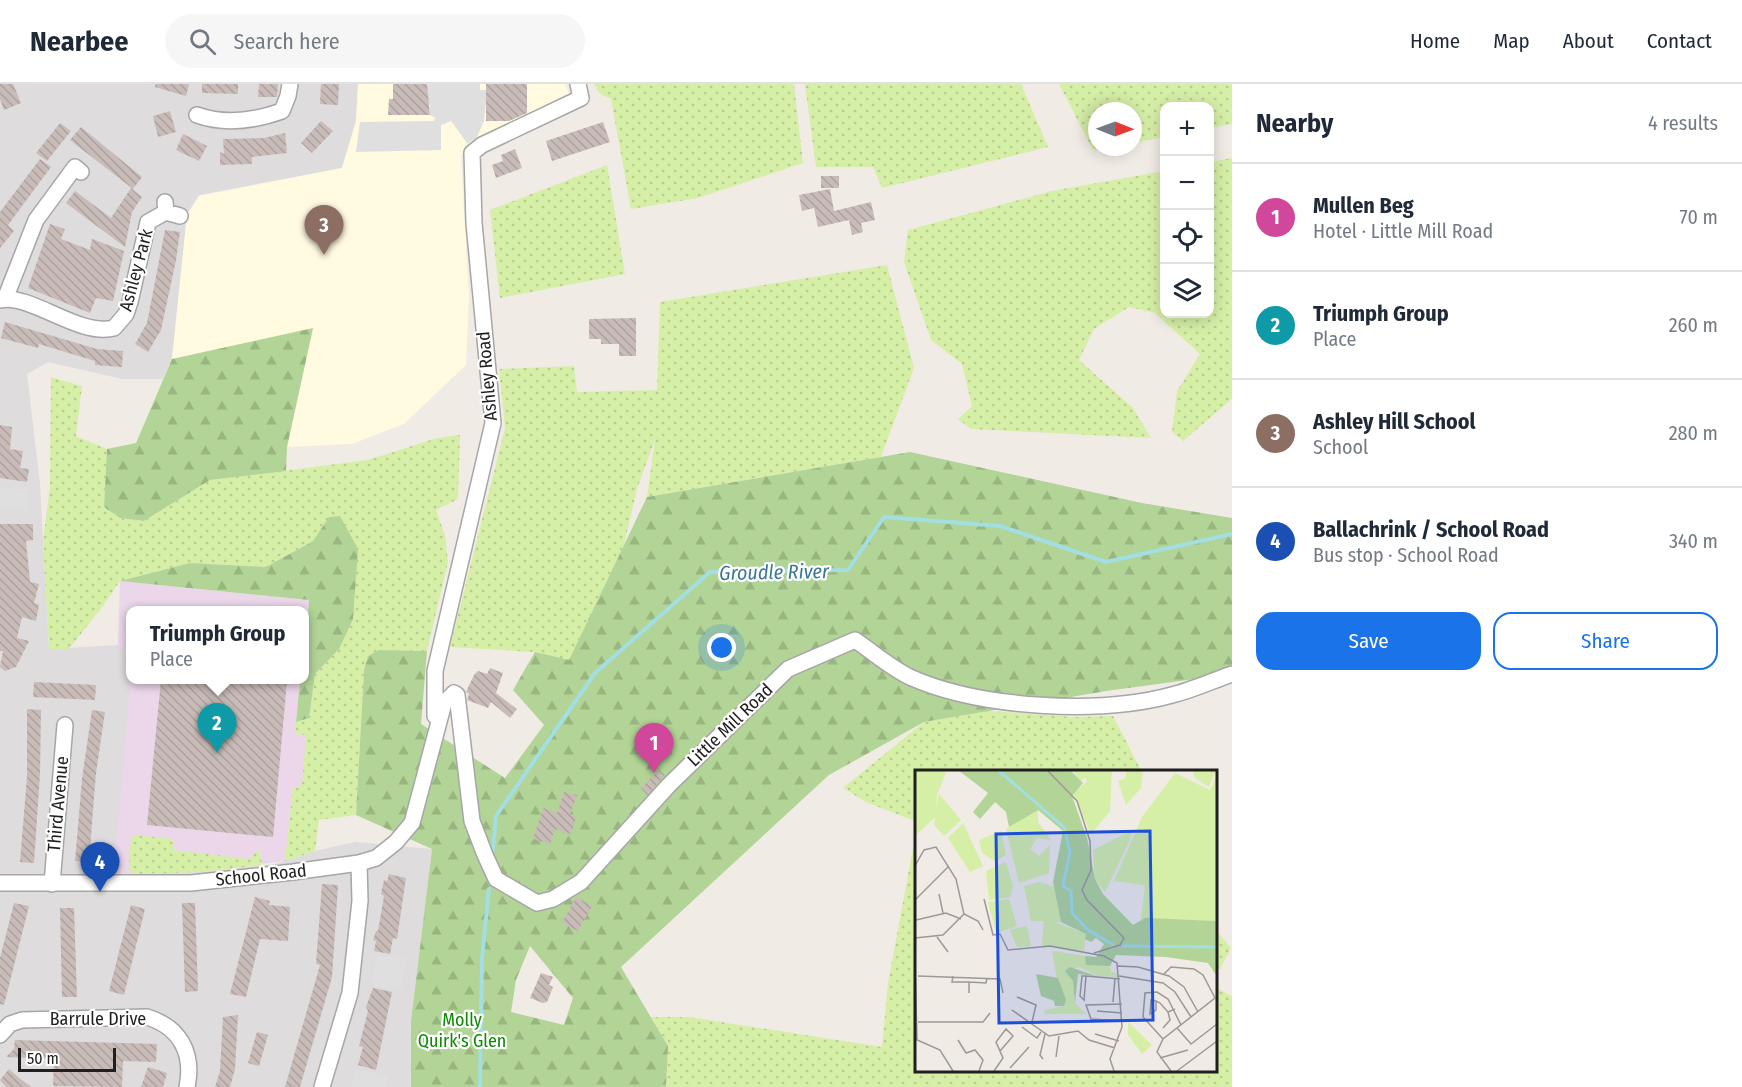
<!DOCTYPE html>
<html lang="en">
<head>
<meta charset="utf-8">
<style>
  body { margin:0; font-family:"Fira Sans Condensed",sans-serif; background:#f6f6f7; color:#1f2937 }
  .controls { position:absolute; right:18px; top:18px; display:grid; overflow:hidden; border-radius:12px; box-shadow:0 3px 15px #0003 }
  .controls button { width:54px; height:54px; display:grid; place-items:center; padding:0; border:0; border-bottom:2px solid #e0e1e3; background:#fff; color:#1f2937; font:30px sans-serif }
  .compass { position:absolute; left:1088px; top:18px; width:54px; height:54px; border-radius:50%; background:#fff; box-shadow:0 3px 15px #0003; rotate:91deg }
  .scale { position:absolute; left:18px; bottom:15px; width:98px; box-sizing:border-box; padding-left:6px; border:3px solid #1f1f1f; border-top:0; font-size:16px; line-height:21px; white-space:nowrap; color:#1f1f1f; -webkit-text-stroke:4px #fff; paint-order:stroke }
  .you { position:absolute; left:722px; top:564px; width:21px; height:21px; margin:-15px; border:4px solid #fff; border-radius:50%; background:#1a73e8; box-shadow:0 0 0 9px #1a73e833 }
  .badge { display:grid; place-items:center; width:39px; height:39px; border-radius:50%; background:#1a73e8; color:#fff; font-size:20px; font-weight:700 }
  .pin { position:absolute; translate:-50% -50px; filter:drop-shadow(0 2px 3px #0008) }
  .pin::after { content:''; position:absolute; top:32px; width:21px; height:18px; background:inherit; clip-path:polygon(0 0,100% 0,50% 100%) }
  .popup { position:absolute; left:126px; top:522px; width:183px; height:78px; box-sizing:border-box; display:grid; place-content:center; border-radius:12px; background:#fff; filter:drop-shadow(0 2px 4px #0005); font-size:20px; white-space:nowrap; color:#747a83 }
  .popup b { font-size:22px; color:#1f2937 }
  .popup::after { content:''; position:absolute; left:50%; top:100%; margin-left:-12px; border:12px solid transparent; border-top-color:#fff }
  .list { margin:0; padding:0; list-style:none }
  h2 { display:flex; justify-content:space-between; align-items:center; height:78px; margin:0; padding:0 24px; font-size:26px }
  h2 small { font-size:20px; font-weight:400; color:#747a83 }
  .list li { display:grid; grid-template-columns:39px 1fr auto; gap:18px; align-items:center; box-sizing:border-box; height:108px; padding:0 24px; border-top:2px solid #e0e1e3 }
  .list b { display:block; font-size:22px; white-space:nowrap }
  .list p { margin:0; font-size:20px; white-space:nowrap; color:#747a83 }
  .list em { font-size:20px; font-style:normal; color:#747a83 }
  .actions { display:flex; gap:12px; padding:18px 24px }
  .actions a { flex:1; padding:14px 0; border:2px solid #1a73e8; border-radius:18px; text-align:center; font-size:21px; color:#1a73e8 }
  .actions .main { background:#1a73e8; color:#fff }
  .icon { flex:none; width:33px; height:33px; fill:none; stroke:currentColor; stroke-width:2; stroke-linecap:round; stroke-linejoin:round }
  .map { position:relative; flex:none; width:1232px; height:1003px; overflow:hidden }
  header { display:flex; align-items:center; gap:36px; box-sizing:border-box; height:84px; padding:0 30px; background:#fff; border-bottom:2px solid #e0e1e3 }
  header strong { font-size:28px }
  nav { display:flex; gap:33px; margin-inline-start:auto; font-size:21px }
  .search { width:420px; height:54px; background:#f6f6f7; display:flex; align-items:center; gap:15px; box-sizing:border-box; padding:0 21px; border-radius:33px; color:#747a83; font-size:22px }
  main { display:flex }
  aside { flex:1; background:#fff }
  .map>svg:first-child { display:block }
  .residential { fill:#dedcdc }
  .industrial { fill:#ebd6ea }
  .education { fill:#fffae0 }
  .grass { fill:url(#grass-dots) }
  .forest { fill:url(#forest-firs); fill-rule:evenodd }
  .parking { fill:#dfdfdf }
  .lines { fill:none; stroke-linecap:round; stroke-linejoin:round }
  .stream { stroke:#a2dee2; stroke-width:4 }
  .building { fill:url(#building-back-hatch) }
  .minor-casing { stroke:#a6a6a6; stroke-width:18 }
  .minor { stroke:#fff; stroke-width:15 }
  .labels { text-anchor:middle; stroke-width:4.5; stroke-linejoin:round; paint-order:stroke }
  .street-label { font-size:18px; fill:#1f1f1f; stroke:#fff }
  .park-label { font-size:18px; fill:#0d8902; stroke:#fff }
  .water-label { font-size:20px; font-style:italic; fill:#397797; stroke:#fff }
  .inset-river { fill:none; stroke:#a2dee2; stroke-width:3 }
  .inset-road { fill:none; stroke:#9d9996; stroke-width:1.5 }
  .view { fill:#1d4ed8; fill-opacity:0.15; stroke:#1d4ed8; stroke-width:3 }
  .inset-edge { fill:none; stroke:#1f1f1f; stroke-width:3 }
</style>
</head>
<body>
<header>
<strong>Nearbee</strong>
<div class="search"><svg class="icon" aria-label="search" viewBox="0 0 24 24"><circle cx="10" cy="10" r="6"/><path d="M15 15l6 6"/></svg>Search here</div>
<nav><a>Home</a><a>Map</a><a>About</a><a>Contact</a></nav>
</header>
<main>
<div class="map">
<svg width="1232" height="1003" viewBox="0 0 1232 1003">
  <defs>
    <pattern id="grass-dots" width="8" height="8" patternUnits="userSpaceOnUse" patternTransform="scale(1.5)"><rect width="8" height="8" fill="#d6efa7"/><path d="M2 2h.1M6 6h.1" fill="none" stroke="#b7cc8f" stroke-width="1.8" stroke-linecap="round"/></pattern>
    <pattern id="forest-firs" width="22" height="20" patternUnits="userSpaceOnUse" patternTransform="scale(1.5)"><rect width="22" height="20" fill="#b2d496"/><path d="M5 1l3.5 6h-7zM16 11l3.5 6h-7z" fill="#99b681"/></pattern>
    <pattern id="building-back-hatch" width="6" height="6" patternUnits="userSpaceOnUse" patternTransform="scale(1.5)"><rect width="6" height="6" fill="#c9bcb8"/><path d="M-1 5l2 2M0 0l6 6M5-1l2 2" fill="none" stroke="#aca19e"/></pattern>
  </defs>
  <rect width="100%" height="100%" fill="#f1ebe5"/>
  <path class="residential" d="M0 0H358L356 37 342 84 199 111 187 130 172 274 163 295H122L48 278 27 290 40 400 49 565 118 561 130 570 131 596 114 791 200 788 275 780 315 767 355 758 432 765 411 937V1003H0Z"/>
  <path class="industrial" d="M120 497 309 516 304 561V526H130V570L118 561Z
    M131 596H300L295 649 307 650 302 702 293 703 285 777 200 788 113 791Z"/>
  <path class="education" d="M358 0H565L570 12 487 56 476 55 467 59 461 72 469 211 466 281 404 340 352 360 287 363 313 245 172 275 187 131 199 112 342 84 356 37Z"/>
  <path class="grass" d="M594 0H794L803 79 698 114 631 125 611 15 600 10Z
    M805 0H1021L1048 63 882 104 873 83H816Z
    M1059 0H1232V40L1210 44V22H1164V53L1133 59V27H1097V63H1111L1093 66Z
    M1232 74V315L1183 357 1172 348 1177 307 1200 270 1155 229 1129 223 1094 245 1079 276 1133 324 1151 354 971 345 958 335 972 322 962 280 931 256 904 178 908 146 1052 107 1164 87V230H1210V78Z
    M607 81 625 190 500 214 490 126Z
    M887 181 914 284 881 373 647 413 655 355 637 405 624 461 569 577 535 568 450 563 505 344 499 285 574 282 577 308 657 306 660 218Z
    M51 293 82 302 76 352 107 365 104 423 120 434 144 437 210 396 368 376 437 354 460 351 458 415 436 426 445 452 448 478 427 567 379 566 368 572 364 586 356 731 319 736 315 767 285 777 293 703 302 702 306 651 295 650 296 638 309 634 315 590 339 565 329 434 313 457 266 483 190 479 120 497 103 522 68 566 49 565 43 456 50 403Z
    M989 627 1075 633 1113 632 1142 688H917V738L866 718 843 704 924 638Z
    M135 751 173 755V766L250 775 259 765 262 781 200 788 132 790 129 785 131 754Z
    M913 764 917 765V986H1216V904L1232 912V1003H666L668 962 651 933H689L882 963 888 899Z
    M1216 846 1231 864 1220 885 1216 884Z"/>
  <path class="forest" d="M313 244 287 363 286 387 210 396 144 437 120 434 104 423 107 365 136 359 172 275Z
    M910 368 1142 419 1232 434V581L1195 595 1106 607 924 638 829 691 621 883 668 962 666 1003H411V937L432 765 356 731 364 586 368 572 379 566 427 567 421 640 505 694 544 641 513 606 535 568 569 576 647 413ZM530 862 573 914 564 941 511 928 516 896Z
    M340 432 358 465 353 535 339 565 315 590 309 634 296 638 300 596H304L309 516 120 497 190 479 266 483 313 457 329 433Z"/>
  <path class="parking" d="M427 0H480V6H487L484 37 476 55 467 59 451 37 441 41V66L356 68 360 38 434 37 435 34 430 31V21L427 20Z
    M0 403 29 406 27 426 0 423Z
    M376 871 406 874 402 905 372 902Z
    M356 985 389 992 386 1003H352Z"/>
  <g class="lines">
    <path class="stream" d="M493 765 496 732 595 589 710 488 848 486 884 433 1000 442 1106 478 1232 450
      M480 1003 482 874 489 805"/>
  </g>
  <path class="building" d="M0 0H13L21 19 4 26 0 15Z
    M155 0H189L186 12 155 3Z
    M202 0H238V10L202 9Z
    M259 0H278L277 13H258Z
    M321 0H339L338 21 320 20Z
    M393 0H427L430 31H388L389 15H393Z
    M486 0H527V29L509 37H486Z
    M170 27 176 48 158 53 153 32Z
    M321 37 333 47 312 69 301 59Z
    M603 38 610 58 552 77 546 57Z
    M60 39 71 47 47 77 36 69Z
    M81 43 142 93 133 105 70 56Z
    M285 49 287 69 252 73V80L220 81V68L224 70 223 55 264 54Z
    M183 50 207 62 199 77 176 66Z
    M515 65 522 84 496 94 492 81 503 77 501 71Z
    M40 75 51 83 8 141 14 147 0 164V128Z
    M821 92H839V104H821Z
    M131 104 142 113 132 128 125 163 66 119 75 107 111 134Z
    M830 105 834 127 871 118 875 136 861 139 863 148 852 151 849 136 818 143 814 124 802 127 799 111Z
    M50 140 65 145 61 155 90 166 92 155 124 167 113 217 96 214 90 229 28 204Z
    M165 146 180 148 176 176 161 246 148 268 135 260 147 239Z
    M636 234V272H619V260H601V255H589V235Z
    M5 238 97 265 123 267 122 283 95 281V277L39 260 38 264 1 254Z
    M0 341 12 343 10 365 23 367 20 384 29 385 27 398 0 394Z
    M0 440H33V456L26 457 30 498 39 500 34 519 39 521 36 537 22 533 17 554 29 557 16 583 5 587 0 583 3 567H0Z
    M490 584 503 589 496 609 517 625 510 634 491 618 488 624 467 616 469 610 466 608 474 591 478 587 487 590Z
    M161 596 287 597 273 753 147 741Z
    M34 598 96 601 95 616 33 613Z
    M27 625 41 626 40 690 34 779 20 778 27 693Z
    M92 626 105 628 96 689 89 778 75 777 82 695Z
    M659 686 665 691 647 711 641 704Z
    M564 708 577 711 570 731 576 733 571 750 555 745 550 760 533 755 543 724 557 729Z
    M389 790 406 794 397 855 393 854 390 870 374 867 376 857 373 856 376 847H378L384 812 381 810 384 796 387 797Z
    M322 800 338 801 332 893 300 1003H285L320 881 316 880Z
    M255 813 270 817 269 821 290 823 288 857 260 855 246 913 230 910Z
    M576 813 592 822 578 847 562 839Z
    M14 819 29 822 4 921 0 920V874Z
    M182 819H195L198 907 185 908Z
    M131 821 145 825 124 911 109 907Z
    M60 824H74L77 913H62Z
    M541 889 553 893 549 901 553 903 547 918 543 919 530 914Z
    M373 904 392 908 376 986 358 981 363 963 359 962 368 927 366 923Z
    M238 931 235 985 230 1003H215L220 987 223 933Z
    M257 948 268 951 259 982 248 979Z
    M15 956 157 960 156 978 123 977 122 1003 53 1002 54 975 6 973 14 965Z
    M148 983 167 989 163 1003H141Z
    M9 985 18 993 31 1003H6L0 996Z"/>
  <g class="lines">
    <g class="minor-casing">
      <path id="minor" d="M197 31C225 41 254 37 282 27L288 12 290 0
        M166 128 180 132
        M5 215 36 136 75 83 81 88
        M0 216C31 209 78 253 114 244L126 230 130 218 148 138 166 128 165 118
        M435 632V587L493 339 474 139 472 69 482 61 581 14 578 0
        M0 799H191L293 788 359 779 376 774 396 758 412 739 444 619 454 609 457 611 472 737 485 771 496 795 537 819 553 815 581 798 669 701 788 585 855 556C873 568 892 585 912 594 981 624 1099 631 1172 611 1192 606 1212 597 1232 590
        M52 800 65 641
        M0 951 10 940 22 936 147 933C180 943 194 969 187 1003
        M322 1003 350 909 360 817 359 779"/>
    </g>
    <use href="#minor" class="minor"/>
  </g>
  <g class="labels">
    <g class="street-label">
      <text transform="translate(136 186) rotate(-75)" y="6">Ashley Park</text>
      <text transform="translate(487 292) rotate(-95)" y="6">Ashley Road</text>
      <text transform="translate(730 641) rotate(-44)" y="6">Little Mill Road</text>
      <text transform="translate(58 720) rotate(-85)" y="6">Third Avenue</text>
      <text transform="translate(261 791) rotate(-6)" y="6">School Road</text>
      <text x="98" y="941">Barrule Drive</text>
    </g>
    <g class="park-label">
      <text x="462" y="942">Molly<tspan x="462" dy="21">Quirk's Glen</tspan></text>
    </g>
    <g class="water-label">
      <text transform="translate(774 488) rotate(-1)" y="7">Groudle River</text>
    </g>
  </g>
  <g transform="translate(915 686)">
    <rect width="302" height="302" fill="#f1ebe5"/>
    <path d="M0 0H32L22 25 21 46 0 66ZM157 0H197L195 41 176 64 158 24 172 11 170 7 166 11ZM211 0H228L226 18 211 35 203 11 211 8ZM279 0H301L294 17 279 7ZM260 3 295 20 301 7V151L226 150 230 115 199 111 227 47ZM24 24 46 50 29 66 19 55ZM123 40V52L136 70 122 68 115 79 124 86 135 75 134 103 104 113 91 59ZM48 53 68 96 55 102 33 68ZM86 61 91 85 80 91 67 83 64 70ZM214 62 217 63 214 72 190 122 180 109 178 80ZM91 92 98 117 95 127 74 130 71 101ZM125 112 139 117 146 152H140L171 164 169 182 127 175 129 151H116L109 116ZM94 129 102 156 81 163 73 132ZM112 156 116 176 102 177 95 160ZM137 181 170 186 171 195 195 196 196 202 201 203 203 207 183 206 165 197 150 200 158 211 160 233 171 244H129L130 240 149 236 151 230 144 220ZM213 252 237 275 227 284 213 265Z" fill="#d6efa7"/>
    <path d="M43 0H155L168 13 157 26 172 68 180 109 188 124 218 155 230 148 301 151V205L293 193 251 187 201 185 195 196 171 195 170 186 181 187 189 174 181 168 176 172 170 169 171 164 146 152 138 112 148 61 123 40 94 57 91 42 80 32 65 49 58 42 73 23ZM155 197 181 206 163 204 160 233 158 211 150 201ZM121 204 143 208 151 230 149 236H140L139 231 126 226Z" fill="#b2d496"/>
    <path class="inset-river" d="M83 0 149 57 155 82 148 116 156 121 157 143 173 160 199 175M207 176 302 177"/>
    <path class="inset-road" d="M132 0 162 31 175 71 176 100 167 120 172 130 209 168 205 175 179 183M0 96 9 80 21 77 41 109 49 144 28 165 0 168M24 124 28 143M69 129 78 165 85 164 93 180 135 176 189 186 202 193 207 257 195 289 199 301M0 130 34 96M49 144 63 151 68 160M1 150 31 143 46 149M22 167 33 182M0 196 2 269M203 196 223 197 254 206 269 217 283 242M249 204 256 197 279 199 288 205 300 228 248 269 242 282 256 301M3 206 85 209 88 223M38 206 37 212H54V223M167 206H171L169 230 165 226ZM171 206 205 209M204 206 248 213 260 222 276 247M54 212 71 213 72 208M102 227 121 235 117 252M241 231V240L235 244 236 230 241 231 245 233 253 242M198 232 200 208M207 234 171 235 176 249 207 251M97 240 134 266 163 261 174 270 200 278M182 241 207 243M3 252H68L75 243M107 257 122 268 126 262M248 258 255 250 253 242 260 239M262 258 276 274 302 254M180 264 204 271M0 269 25 280 38 301M248 269 228 247 230 223 242 222 253 229 266 255M43 270 51 283 60 280 68 290 64 301M141 287 144 266M245 288 273 280M128 289 125 285 130 264M95 298 114 277M79 301 88 288 81 272 91 259 98 266 85 281M262 301 302 271"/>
    <path class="view" d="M235 61 238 250 84 253 81 64Z"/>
    <rect width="302" height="302" class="inset-edge"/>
  </g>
</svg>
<div class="controls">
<button>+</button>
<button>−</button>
<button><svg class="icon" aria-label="locate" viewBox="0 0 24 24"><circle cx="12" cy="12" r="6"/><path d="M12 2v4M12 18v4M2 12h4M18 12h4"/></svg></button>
<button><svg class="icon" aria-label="layers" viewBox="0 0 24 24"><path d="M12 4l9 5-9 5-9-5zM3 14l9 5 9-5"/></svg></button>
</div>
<svg class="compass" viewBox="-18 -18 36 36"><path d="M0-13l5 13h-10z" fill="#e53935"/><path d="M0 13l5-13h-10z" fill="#747a83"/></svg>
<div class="scale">50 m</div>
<div class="you"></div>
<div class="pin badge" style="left:654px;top:689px;background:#d1479c">1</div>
<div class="pin badge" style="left:217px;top:669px;background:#0f9aa8">2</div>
<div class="popup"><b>Triumph Group</b>Place</div>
<div class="pin badge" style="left:324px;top:171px;background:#8d6e63">3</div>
<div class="pin badge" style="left:100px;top:808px;background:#1a4fb4">4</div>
</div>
<aside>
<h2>Nearby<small>4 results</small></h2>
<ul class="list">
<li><span class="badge" style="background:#d1479c">1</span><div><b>Mullen Beg</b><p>Hotel · Little Mill Road</p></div><em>70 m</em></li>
<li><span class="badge" style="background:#0f9aa8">2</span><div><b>Triumph Group</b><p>Place</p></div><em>260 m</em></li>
<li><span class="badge" style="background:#8d6e63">3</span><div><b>Ashley Hill School</b><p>School</p></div><em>280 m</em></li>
<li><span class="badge" style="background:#1a4fb4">4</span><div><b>Ballachrink / School Road</b><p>Bus stop · School Road</p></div><em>340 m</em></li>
</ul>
<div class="actions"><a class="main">Save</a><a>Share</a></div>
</aside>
</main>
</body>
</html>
